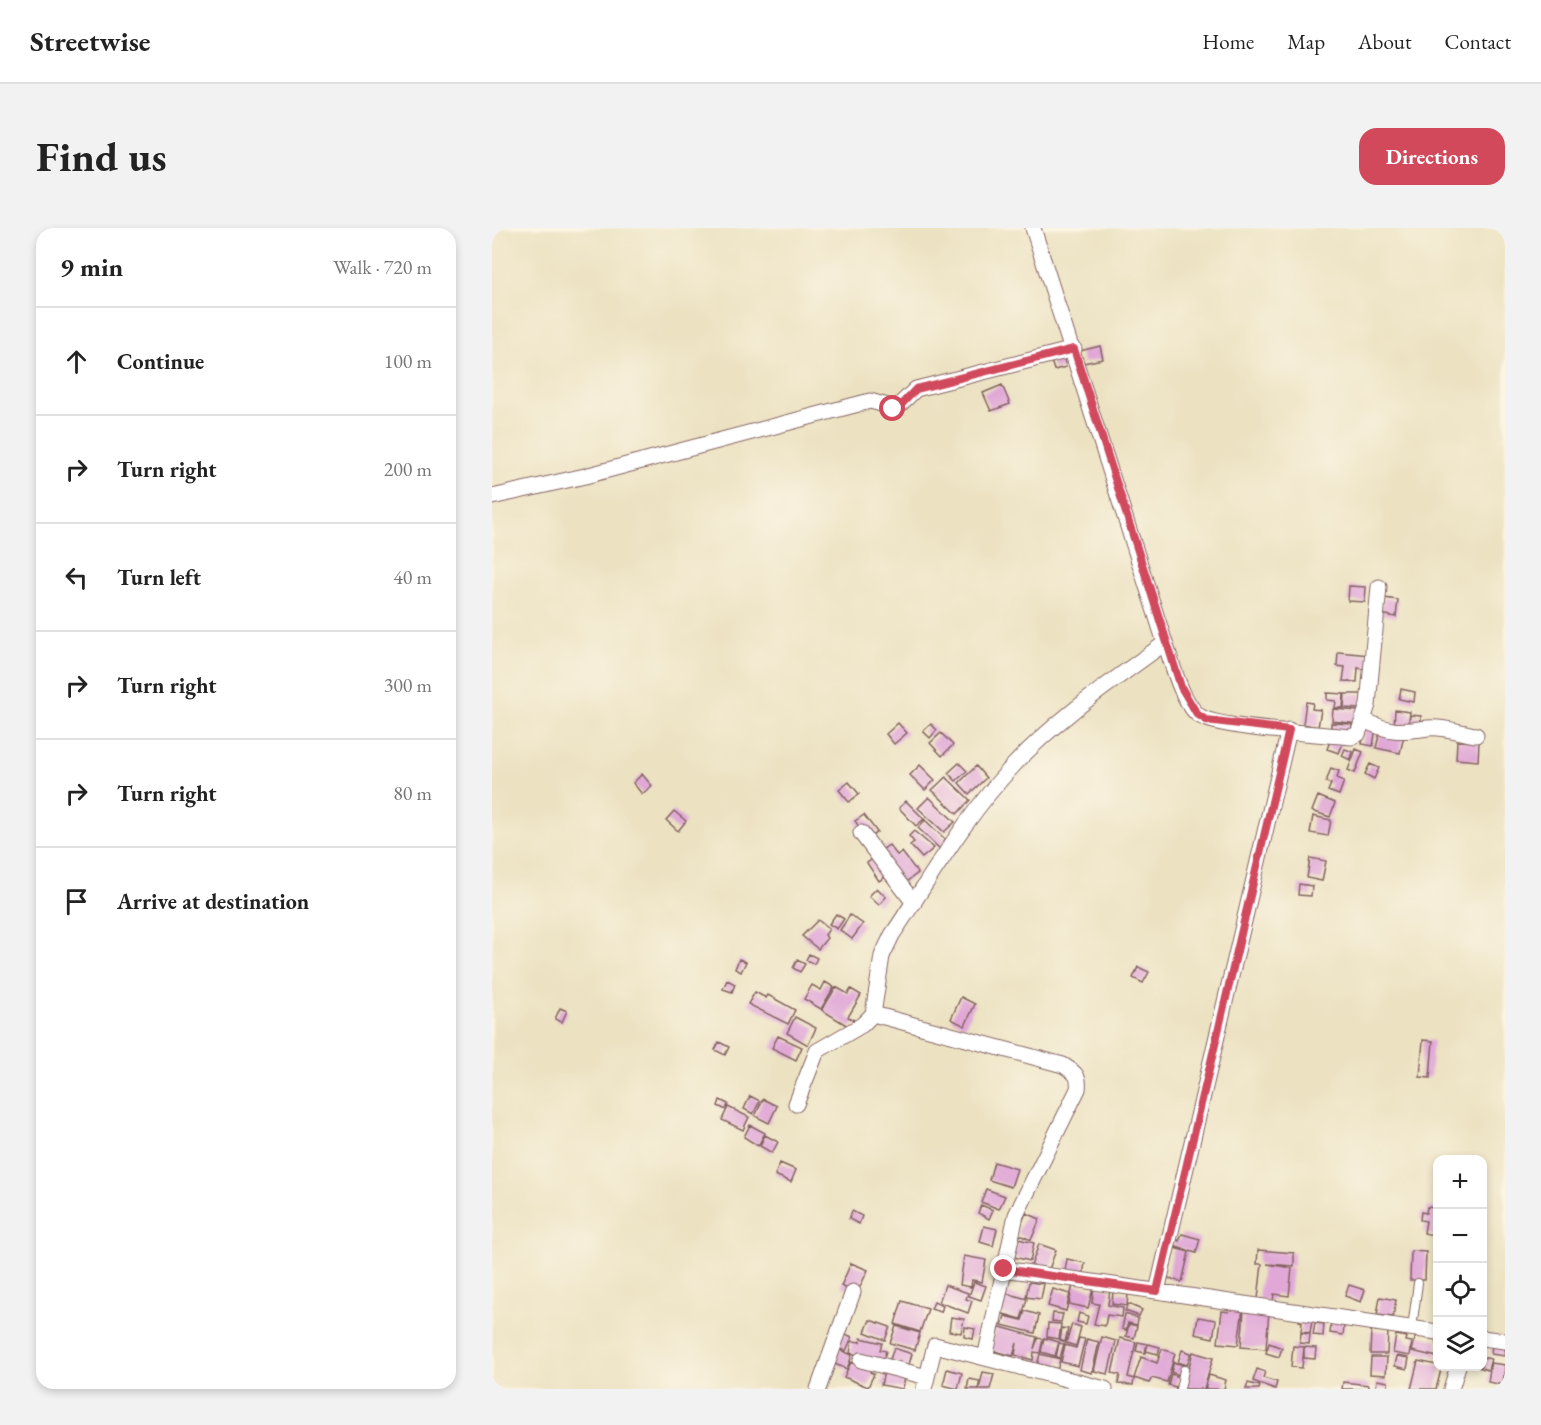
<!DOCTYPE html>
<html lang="en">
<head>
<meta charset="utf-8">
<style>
  body { margin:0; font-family:"EB Garamond",serif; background:#f2f2f2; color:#222 }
  .controls { position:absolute; right:18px; bottom:18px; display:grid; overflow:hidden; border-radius:12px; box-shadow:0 3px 9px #0003 }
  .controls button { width:54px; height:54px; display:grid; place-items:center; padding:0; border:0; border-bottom:2px solid #e0e0e0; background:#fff; color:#222; font:30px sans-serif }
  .stop { position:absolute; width:18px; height:18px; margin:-14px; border:4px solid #d1495b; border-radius:50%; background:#fff }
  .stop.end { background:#d1495b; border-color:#fff; box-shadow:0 2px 6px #0008 }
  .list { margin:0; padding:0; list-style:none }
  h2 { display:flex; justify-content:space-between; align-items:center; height:78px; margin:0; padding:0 24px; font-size:26px }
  h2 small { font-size:20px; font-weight:400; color:#767676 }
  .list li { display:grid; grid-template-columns:39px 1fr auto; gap:18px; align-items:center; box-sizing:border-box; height:108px; padding:0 24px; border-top:2px solid #e0e0e0 }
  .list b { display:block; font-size:22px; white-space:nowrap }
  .list em { font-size:20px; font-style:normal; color:#767676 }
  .icon { flex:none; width:33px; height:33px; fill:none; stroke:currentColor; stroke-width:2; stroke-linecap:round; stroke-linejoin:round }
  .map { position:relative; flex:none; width:1013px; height:1161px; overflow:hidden; border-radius:18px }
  header { display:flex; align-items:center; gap:36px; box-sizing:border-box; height:84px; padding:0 30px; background:#fff; border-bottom:2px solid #e0e0e0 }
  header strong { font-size:28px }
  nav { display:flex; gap:33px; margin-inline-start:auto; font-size:21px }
  .intro { display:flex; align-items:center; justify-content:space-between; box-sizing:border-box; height:144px; padding:0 36px }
  h1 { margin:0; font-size:42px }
  .button { padding:15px 27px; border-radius:18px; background:#d1495b; color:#fff; font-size:21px; font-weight:700 }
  main { display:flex; gap:36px; padding:0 36px }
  aside { flex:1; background:#fff; border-radius:18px; box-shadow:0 3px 9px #0003 }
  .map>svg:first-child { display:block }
  .building { fill:#e0a7d7 }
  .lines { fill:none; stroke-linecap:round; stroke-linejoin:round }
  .lane-casing { stroke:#836360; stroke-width:10 }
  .street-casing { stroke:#836360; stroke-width:17 }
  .lane { stroke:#fff; stroke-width:8 }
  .street { stroke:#fff; stroke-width:15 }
  .route { stroke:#d1495b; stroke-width:8 }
</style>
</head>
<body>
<header>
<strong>Streetwise</strong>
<nav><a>Home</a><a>Map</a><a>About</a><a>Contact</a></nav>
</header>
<div class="intro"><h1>Find us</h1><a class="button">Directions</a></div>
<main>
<aside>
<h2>9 min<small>Walk · 720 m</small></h2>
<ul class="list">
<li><svg class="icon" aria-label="ahead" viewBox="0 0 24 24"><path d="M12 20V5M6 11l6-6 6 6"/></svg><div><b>Continue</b></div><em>100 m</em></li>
<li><svg class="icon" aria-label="right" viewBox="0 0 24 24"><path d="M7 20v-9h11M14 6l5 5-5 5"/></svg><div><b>Turn right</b></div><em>200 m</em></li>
<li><svg class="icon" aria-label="left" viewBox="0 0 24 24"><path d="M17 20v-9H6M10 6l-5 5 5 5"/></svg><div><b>Turn left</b></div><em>40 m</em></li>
<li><svg class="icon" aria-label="right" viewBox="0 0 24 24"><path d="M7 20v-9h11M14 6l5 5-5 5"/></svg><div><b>Turn right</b></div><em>300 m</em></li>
<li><svg class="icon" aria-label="right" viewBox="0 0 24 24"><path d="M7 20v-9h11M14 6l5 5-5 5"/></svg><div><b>Turn right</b></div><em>80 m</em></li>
<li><svg class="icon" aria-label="arrive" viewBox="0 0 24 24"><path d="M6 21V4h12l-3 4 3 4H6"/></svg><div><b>Arrive at destination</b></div></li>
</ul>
</aside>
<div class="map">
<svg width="1013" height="1161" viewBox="0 0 1013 1161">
  <rect width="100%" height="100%" fill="#fcf5e5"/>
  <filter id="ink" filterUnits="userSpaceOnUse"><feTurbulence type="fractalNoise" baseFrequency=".0167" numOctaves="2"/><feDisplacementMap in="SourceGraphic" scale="12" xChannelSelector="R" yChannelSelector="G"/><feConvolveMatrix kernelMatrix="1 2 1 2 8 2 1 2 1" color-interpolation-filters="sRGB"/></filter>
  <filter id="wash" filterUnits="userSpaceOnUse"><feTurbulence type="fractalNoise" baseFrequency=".008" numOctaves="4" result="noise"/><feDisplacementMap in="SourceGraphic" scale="24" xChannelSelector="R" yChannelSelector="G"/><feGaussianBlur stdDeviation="1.35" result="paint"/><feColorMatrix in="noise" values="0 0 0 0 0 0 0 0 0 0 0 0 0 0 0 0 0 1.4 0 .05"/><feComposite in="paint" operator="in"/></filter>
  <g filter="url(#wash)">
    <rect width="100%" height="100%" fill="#ece2c2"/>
    <g id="blocks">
      <path class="building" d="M608 118 611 131 591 135 588 123Z
        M571 126 574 139 562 142 558 130Z
        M510 157 518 176 499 183 491 165Z
        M857 358 874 359 873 374 856 373Z
        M892 370 906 372 904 389 889 386Z
        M846 424 878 427 877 442 866 440 865 454 851 453 853 439 845 438Z
        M909 461 923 464 922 474 907 471Z
        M835 465 852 466 851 480H843L844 473 835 472Z
        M853 466H870L869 481 852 480Z
        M814 474 821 475 820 481 829 482 826 499 811 496Z
        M841 481 868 483 867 496 840 493Z
        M903 482 918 484 916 501 902 500Z
        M918 487 929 488V501L917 500Z
        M406 495 415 505 402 516 394 506Z
        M839 495 860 496 859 505 839 504Z
        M439 496 445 502 438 510 431 503Z
        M873 499 884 500 881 518 870 516Z
        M888 503 912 508 908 525 884 520Z
        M449 505 461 517 450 528 438 515Z
        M839 511 851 515 847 525 835 521Z
        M965 513 987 514 986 533 964 531Z
        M853 521 861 524 858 532 850 528Z
        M864 521 871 524 863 545 856 542Z
        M467 535 475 543 464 553 456 545Z
        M878 536 887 540 882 551 873 546Z
        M428 537 443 552 433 562 418 547Z
        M484 538 494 550 477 566 467 555Z
        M839 540 847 543 845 550 852 553 847 567 836 563 839 556 834 554Z
        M150 546 160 558 150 566 141 555Z
        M454 549 478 572 465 586 440 562Z
        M357 554 367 566 357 574 347 562Z
        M826 568 843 575 838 589 820 583Z
        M437 569 463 594 452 604 426 580Z
        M414 573 432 591 424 598 407 580Z
        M182 583 194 593 186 603 174 592Z
        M372 587 385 604 376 611 363 593Z
        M821 588 839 592 836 608 818 605Z
        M433 592 456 614 448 621 426 600Z
        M422 603 442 620 430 630 418 617 422 614 417 608Z
        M397 617 405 627 410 624 426 645 411 656 387 624Z
        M382 630 395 648 387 653 375 635Z
        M818 630 834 633 830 653 815 650Z
        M807 656 820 658 819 668 806 667Z
        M385 660 394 669 387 677 377 668Z
        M344 686 352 691 345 701 337 696Z
        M358 687 371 696 360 711 348 702Z
        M326 692 337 701 333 707 335 710 326 721 310 708Z
        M317 726 325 730 322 736 314 732Z
        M247 731 254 734 249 744 243 741Z
        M305 732 313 736 308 744 301 740Z
        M646 739 657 744 651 755 641 750Z
        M235 752 243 756 240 764 231 761Z
        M333 754 342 759 329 781 312 771 320 757 329 762Z
        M344 759 356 766 359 761 369 767 356 789 364 793 359 800 330 782Z
        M263 764 274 770 276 767 303 782 296 796 256 776Z
        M469 769 483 776 473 798 459 791Z
        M68 780 75 783 70 794 63 791Z
        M303 789 324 800 316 817 295 805Z
        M286 808 310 819 304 832 280 820Z
        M931 812 941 813 938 850 928 849Z
        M227 814 237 819 233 827 223 822Z
        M258 868 268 873 261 886 252 881Z
        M271 871 285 878 277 895 263 888Z
        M228 872 236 876 234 882 226 878Z
        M236 879 257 889 251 902 230 892Z
        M258 897 273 905 266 918 252 909Z
        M273 907 286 914 280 925 268 918Z
        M502 934 525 941 519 959 497 952Z
        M288 935 304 942 299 954 283 947Z
        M494 961 513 968 507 981 489 974Z
        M489 977 501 982 497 991 486 985Z
        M935 979 945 980 941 1007 932 1005 934 993 928 992 929 984 934 985Z
        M360 983 370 988 367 996 357 991Z
        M534 985 548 991 539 1012 525 1006Z
        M492 998 505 1001 501 1018 488 1014Z
        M690 1006 708 1011 704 1025 681 1018 683 1011 687 1013Z
        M527 1011 542 1015 538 1033 522 1029Z
        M547 1016 564 1022 556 1044 539 1038Z
        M682 1020 697 1024 690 1054 675 1050Z
        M766 1022 802 1025V1038L775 1036 800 1040 797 1068 782 1066 781 1073 766 1071 770 1036H765Z
        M919 1023 934 1024 933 1052H918Z
        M472 1028 494 1032 490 1054 480 1052 479 1059 468 1057Z
        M575 1031 593 1035 591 1047 573 1043Z
        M359 1035 376 1042 365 1065 349 1058Z
        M482 1054 494 1058 489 1072 477 1068Z
        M537 1054 552 1056 549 1071 534 1069Z
        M581 1056 601 1061 596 1080 577 1076Z
        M453 1057 476 1065 474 1071 480 1073 476 1085 447 1074Z
        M857 1057 873 1062 869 1074 853 1068Z
        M602 1059 618 1061 616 1077 631 1080 630 1089 615 1087 613 1098 602 1096 607 1076 600 1075Z
        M561 1061 578 1066 574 1083 556 1078Z
        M621 1064 636 1066 635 1078 620 1076Z
        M514 1065 535 1071 529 1091 508 1085Z
        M888 1069 904 1072 901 1089 885 1087Z
        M410 1073 436 1081 428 1104 403 1096Z
        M442 1074 451 1078 449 1084 439 1081Z
        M636 1076 650 1082 647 1088 633 1083Z
        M738 1078 751 1080 746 1117 726 1115 730 1083 737 1084Z
        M752 1081 777 1083 774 1121 749 1119Z
        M533 1083 547 1087 543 1105 510 1097 513 1088 530 1092Z
        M561 1085 571 1086 569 1094 560 1093Z
        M587 1085 596 1088 594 1096 585 1094Z
        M633 1086 646 1090 645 1097 636 1095 634 1102 630 1101Z
        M807 1087 821 1088 818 1105 809 1104 810 1094 807 1093Z
        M459 1089 472 1091 469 1105 457 1103Z
        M706 1089 724 1092 721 1110 703 1106Z
        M840 1090 853 1092 851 1107 838 1105Z
        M378 1092 398 1099 393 1112 373 1104Z
        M556 1095 569 1096 567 1111 555 1109Z
        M823 1095 832 1096 831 1108 821 1107Z
        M580 1096 589 1099 584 1118 574 1115Z
        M637 1096 645 1098 642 1110 634 1108Z
        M404 1098 428 1105 423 1122 398 1115Z
        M505 1098 545 1109 542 1121 546 1110 551 1111 548 1125 542 1124 541 1132 523 1127 525 1115 521 1128 499 1122Z
        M473 1099 483 1101 481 1111 472 1109Z
        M570 1100 576 1101 573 1114 568 1112Z
        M879 1103H896L895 1126H878Z
        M351 1105 360 1109 354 1123 345 1119Z
        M809 1105 818 1106 817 1116 808 1115Z
        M904 1107 915 1109 914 1113 920 1114 918 1128 901 1125Z
        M924 1107 945 1112V1129L920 1123Z
        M610 1109 624 1113 616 1146 602 1143Z
        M369 1110 390 1115 388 1122 394 1123 391 1133 358 1125 360 1113 368 1114Z
        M552 1110 567 1114 563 1128 549 1124Z
        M587 1110 593 1111 586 1138 569 1134 573 1117 584 1120Z
        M628 1110 644 1114 636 1149 642 1151 641 1157 626 1156 628 1147 620 1145Z
        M595 1111 607 1114 600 1145 588 1142Z
        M646 1114 655 1116 653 1125 644 1123Z
        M567 1115 572 1116 568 1130 564 1129Z
        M777 1115 790 1120 787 1129 774 1125Z
        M656 1116 668 1119 666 1126 654 1123Z
        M1000 1117 1013 1118V1128L999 1126Z
        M801 1118 812 1119 810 1140 799 1139Z
        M812 1119 824 1120 823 1131 812 1130Z
        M343 1120 360 1127 355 1141 338 1134Z
        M402 1120 420 1126 416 1140 397 1134Z
        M670 1121 683 1125 675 1154 660 1150 657 1155 642 1150 649 1129 665 1135Z
        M690 1122 699 1125 695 1137 686 1134Z
        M701 1124 721 1130 712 1161H691Z
        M548 1126 568 1131 565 1143 545 1138Z
        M905 1128 917 1130 915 1141 903 1138Z
        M879 1129H895L894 1147 878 1146Z
        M990 1129 999 1131 996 1142 986 1139 990 1138Z
        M926 1133 950 1138 944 1161H919Z
        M359 1134 368 1138 381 1139 378 1144 382 1146 376 1159 352 1149Z
        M682 1134 693 1138 690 1148 679 1144Z
        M999 1135 1013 1137 1011 1157 996 1154Z
        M455 1141 470 1145 466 1161 451 1157Z
        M765 1141 773 1144 771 1150 785 1154 783 1161 761 1153Z
        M392 1144 413 1149 411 1161 389 1157Z
        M491 1144 502 1146 498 1161H487Z
        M679 1146 687 1149 684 1159 676 1157Z
        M717 1147 734 1152 732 1161H713Z
        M477 1151 488 1153 486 1161H475Z
        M885 1152 896 1154V1161H884Z
        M851 1154 877 1157V1161H850Z
        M756 1155 768 1158 767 1161H754Z"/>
    </g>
  </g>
  <g filter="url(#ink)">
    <use href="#blocks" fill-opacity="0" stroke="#836360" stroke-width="1.5"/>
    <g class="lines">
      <g class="lane-casing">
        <path id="lane" d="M920 1100 926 1055
          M688 1161 692 1142"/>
      </g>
      <g class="street-casing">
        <path id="street" d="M541 0 673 415C681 437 688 469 705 486 719 501 833 506 859 509L866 506 876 477 887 359
          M0 269 93 248 378 173C411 181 398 185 424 161L582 121
          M872 492C898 505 908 504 936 500 951 498 969 505 984 507
          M369 605 422 675
          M381 786 571 837C582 844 588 847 586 861L524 987 493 1130
          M304 876 325 823 370 797 381 786 390 728 400 707C438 651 473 589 520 539 564 491 621 453 673 415
          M512 1041 945 1104
          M665 1063 797 502
          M990 1110 1013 1113
          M369 1132 435 1149
          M326 1161 361 1064
          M432 1161 443 1117 613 1161
          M959 1161 966 1138"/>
      </g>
      <use href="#lane" class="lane"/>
      <use href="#street" class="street"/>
    </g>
  </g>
  <g class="lines" filter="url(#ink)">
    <path class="route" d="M401 181 407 179 424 161 582 121 689 459 705 486 714 492 797 502 665 1063 512 1041"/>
  </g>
</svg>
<div class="controls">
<button>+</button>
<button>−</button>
<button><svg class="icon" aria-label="locate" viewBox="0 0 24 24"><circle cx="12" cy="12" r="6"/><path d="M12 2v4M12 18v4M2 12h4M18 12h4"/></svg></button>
<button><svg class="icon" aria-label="layers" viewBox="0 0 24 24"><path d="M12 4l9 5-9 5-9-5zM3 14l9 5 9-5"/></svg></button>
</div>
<div class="stop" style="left:401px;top:181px"></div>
<div class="stop end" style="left:512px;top:1041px"></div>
</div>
</main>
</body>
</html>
